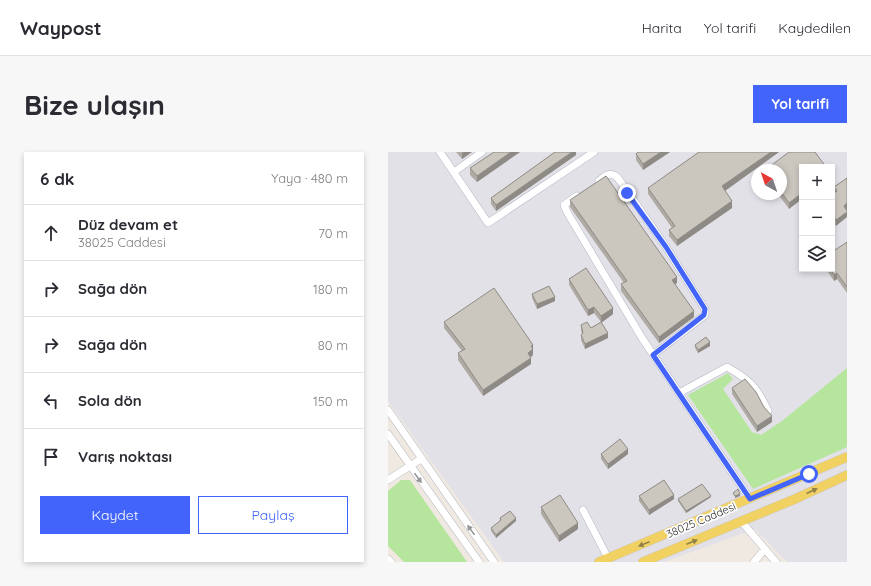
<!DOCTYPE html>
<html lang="tr">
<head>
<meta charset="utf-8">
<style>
  body { margin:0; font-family:Quicksand,sans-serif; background:#f7f7f7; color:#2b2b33 }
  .controls { position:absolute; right:12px; top:12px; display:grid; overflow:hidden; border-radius:0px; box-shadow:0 2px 6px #0003 }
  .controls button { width:36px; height:36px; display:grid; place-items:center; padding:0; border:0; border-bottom:1px solid #e1e1e2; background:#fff; color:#2b2b33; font:20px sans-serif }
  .compass { position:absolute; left:363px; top:12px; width:36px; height:36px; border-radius:50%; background:#fff; box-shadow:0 2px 6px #0003; rotate:320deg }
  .stop { position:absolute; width:12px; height:12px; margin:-9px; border:3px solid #4264fb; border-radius:50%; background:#fff }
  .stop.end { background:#4264fb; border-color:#fff; box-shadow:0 1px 4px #0008 }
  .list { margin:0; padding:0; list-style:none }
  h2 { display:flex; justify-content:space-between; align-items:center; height:52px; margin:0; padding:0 16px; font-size:17px }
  h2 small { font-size:13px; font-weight:400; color:#7c7c81 }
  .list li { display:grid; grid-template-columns:26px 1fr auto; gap:12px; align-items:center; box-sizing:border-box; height:56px; padding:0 16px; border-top:1px solid #e1e1e2 }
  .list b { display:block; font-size:15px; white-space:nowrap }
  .list p { margin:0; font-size:13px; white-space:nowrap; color:#7c7c81 }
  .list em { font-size:13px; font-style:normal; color:#7c7c81 }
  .actions { display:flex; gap:8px; padding:12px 16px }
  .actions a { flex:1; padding:9px 0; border:1px solid #4264fb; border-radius:0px; text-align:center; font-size:14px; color:#4264fb }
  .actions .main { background:#4264fb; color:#fff }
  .icon { flex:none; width:22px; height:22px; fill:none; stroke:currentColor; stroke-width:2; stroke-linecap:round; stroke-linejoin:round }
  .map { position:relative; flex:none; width:459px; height:410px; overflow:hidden; border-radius:0px }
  header { display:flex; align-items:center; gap:24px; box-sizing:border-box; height:56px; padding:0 20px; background:#fff; border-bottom:1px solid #e1e1e2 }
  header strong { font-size:19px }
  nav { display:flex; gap:22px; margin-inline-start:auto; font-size:14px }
  .intro { display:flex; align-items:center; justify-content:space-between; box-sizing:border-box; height:96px; padding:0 24px }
  h1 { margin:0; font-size:28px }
  .button { padding:10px 18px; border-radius:0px; background:#4264fb; color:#fff; font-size:14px; font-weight:700 }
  main { display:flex; gap:24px; padding:0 24px }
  aside { flex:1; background:#fff; border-radius:0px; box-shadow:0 2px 6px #0003 }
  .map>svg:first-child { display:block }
  .industrial { fill:#e3e1e8; fill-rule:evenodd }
  .green { fill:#b6e59e }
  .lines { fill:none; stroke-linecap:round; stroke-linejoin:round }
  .minor-casing { stroke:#b4b7c1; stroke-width:8 }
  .major-casing { stroke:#c9c9c9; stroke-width:10 }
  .minor { stroke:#fff; stroke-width:7 }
  .major { stroke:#f2d163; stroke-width:9 }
  .wall { fill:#afaba4 }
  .shaded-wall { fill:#8e8b86 }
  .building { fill:#cbc7bf; stroke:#8e8b86 }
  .oneway { fill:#969696 }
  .oneway2 { fill:#908048 }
  .route { stroke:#4264fb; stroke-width:5 }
  .labels { text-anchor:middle; stroke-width:3.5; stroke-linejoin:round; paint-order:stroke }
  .street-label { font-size:11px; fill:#2e2e2e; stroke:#fff }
</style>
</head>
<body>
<header>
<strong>Waypost</strong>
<nav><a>Harita</a><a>Yol tarifi</a><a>Kaydedilen</a></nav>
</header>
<div class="intro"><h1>Bize ulaşın</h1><a class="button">Yol tarifi</a></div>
<main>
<aside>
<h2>6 dk<small>Yaya · 480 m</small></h2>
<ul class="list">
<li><svg class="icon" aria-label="ahead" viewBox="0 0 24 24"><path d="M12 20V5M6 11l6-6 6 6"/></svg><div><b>Düz devam et</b><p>38025 Caddesi</p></div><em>70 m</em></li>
<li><svg class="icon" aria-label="right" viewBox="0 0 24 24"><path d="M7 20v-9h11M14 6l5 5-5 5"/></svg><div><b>Sağa dön</b></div><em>180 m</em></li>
<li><svg class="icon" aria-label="right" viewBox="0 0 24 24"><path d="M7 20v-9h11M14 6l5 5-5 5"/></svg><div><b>Sağa dön</b></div><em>80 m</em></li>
<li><svg class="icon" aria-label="left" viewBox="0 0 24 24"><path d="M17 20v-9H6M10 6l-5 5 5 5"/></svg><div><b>Sola dön</b></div><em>150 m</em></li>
<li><svg class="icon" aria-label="arrive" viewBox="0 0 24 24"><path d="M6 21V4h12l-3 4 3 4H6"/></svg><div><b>Varış noktası</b></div></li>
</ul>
<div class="actions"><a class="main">Kaydet</a><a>Paylaş</a></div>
</aside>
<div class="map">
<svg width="459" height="410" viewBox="0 0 459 410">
  <rect width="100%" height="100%" fill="#efe9e1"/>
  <path class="industrial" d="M0 0H459V410H399L367 377 276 410H116L0 249ZM414 15H444V117H414ZM369 18H393V42H369Z"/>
  <path class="green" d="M459 216V295L365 337 300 243 340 221 345 227 335 237 364 280 373 283 394 269Z
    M13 328H22L79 410H16L0 394V339Z"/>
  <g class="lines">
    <g class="minor-casing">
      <path id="minor" d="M52 0 100 71 206 0
        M66 20 94 0
        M211 29C218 23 222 19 230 26L278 95 317 157V163L265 203
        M189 44 176 53 179 60 254 186 362 347
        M291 241 339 215C362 228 369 235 380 259
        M0 258 106 410
        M0 282 91 410
        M0 328 33 307
        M195 358 220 406
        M353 369 388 410
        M0 407 3 410
        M366 410 377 397"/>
    </g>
    <g class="major-casing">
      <path id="major" d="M211 410 459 305
        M255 410 407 347 459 323"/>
    </g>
    <use href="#minor" class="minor"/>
    <use href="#major" class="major"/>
  </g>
  <path class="wall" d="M68 0H84L74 7Z
    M106 0H132L89 30 82 23V16Z
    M188 0V3L108 59 103 52V46Z
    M282 0 255 18 248 8V2Z
    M391 0 337 39 344 56 289 94 281 84V78L284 76 260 42V36Z
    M427 0 401 57 390 42H393V18Z
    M459 26 448 74 444 68V42L446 41V35Z
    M182 48 289 131 287 132 306 165 271 191 233 139V132L236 131 182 55Z
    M459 90V141L449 127 446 129 438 117H444Z
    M181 127 225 162 213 171 220 186 197 197 193 188V183L194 182 193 178V173L203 176 213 170 206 161 200 164 181 133Z
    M144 142 167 149 149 157 144 146Z
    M56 170 145 197V203L143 205V212L95 244 70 208V201L74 199 56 176Z
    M307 193 322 194 310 201 307 196Z
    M344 236 384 270 369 280 344 242Z
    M213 302H240L220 317 213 307Z
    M251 344 286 347 261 363 251 349Z
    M323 345 298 361 290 349V347Z
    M153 355 190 377 171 390 153 362Z
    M112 366 128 369 108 386 103 379V376L112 369Z"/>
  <path class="shaded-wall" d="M76 0H84L74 7V1Z
    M123 0H132L89 30V24Z
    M184 0H188V3L108 59V53Z
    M273 0H282L255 18V12Z
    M383 0H391L334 41V34Z
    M414 41V47L401 57V51Z
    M344 49V56L289 94V88Z
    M459 51V57L456 60V54Z
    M459 60V65L448 74V68Z
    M449 121V127L446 129V123Z
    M289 125V131L284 134V128Z
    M167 145V149L149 157V152Z
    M206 155V161L200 164V158Z
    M225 156V162L213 171V164Z
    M306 159V165L271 191V185Z
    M220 181V186L197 197V192Z
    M322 190V194L310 201V198Z
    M145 193V203L140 207V201L143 194Z
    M143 206V212L95 244V238Z
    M384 264V270L369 280V274Z
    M240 297V302L220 317V312Z
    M352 342V344L347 346V344Z
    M286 343V347L261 363V358Z
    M323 344V345L298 361V359Z
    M128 366V369L108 386V383Z
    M190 371V377L171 390V384Z"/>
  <path class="building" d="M106 0H123L89 24 82 16Z
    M167 0H184L108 53 103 46Z
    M250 0H273L255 12 248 2Z
    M311 0H383L334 34 344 49 289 88 281 78 287 74 260 36Z
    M401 0H427L438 15H414V41L401 51 393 40V18H377Z
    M218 24 289 125 284 128 306 159 271 185 233 132 239 129 182 48Z
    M459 26V51L456 54 459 59V60L448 68 444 62V42L449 39 446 35Z
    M459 90V135L449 121 446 123 442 117H444V100Z
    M198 116 225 156 213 164 206 155 200 158 181 127Z
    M161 134 167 145 149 152 144 142Z
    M106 136 145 193 143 194 145 197 140 201 143 206 95 238 70 201 77 197 56 170Z
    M199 170 203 176 213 170 220 181 197 192 193 183 195 181 193 173Z
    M318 185 322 190 310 198 307 193Z
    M357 227 368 240 376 255 384 264 369 274 344 236Z
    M232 287 240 297 220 312 213 302Z
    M276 328 286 343 261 358 251 344Z
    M314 332 323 344 298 359 290 347Z
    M350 337 352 342 347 344 345 341Z
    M172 343 190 371 171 384 153 355Z
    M122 359 128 366 108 383 103 376 113 368 112 366Z"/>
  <defs><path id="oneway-solid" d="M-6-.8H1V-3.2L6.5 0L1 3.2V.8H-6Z"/></defs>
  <g class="oneway">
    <use href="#oneway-solid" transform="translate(30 326) rotate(54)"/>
    <use href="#oneway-solid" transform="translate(83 378) rotate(-126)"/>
  </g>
  <g class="oneway2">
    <use href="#oneway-solid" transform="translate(424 339) rotate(-25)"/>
    <use href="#oneway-solid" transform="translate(304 390) rotate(-23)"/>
    <use href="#oneway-solid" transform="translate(256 392) rotate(158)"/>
  </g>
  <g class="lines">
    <path class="route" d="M239 41 278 95 317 157 316 163 265 203 362 347 421 322"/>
  </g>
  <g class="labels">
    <g class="street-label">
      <text transform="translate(313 368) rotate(-23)" y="4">38025 Caddesi</text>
    </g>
  </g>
</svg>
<div class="controls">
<button>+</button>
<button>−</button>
<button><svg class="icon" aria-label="layers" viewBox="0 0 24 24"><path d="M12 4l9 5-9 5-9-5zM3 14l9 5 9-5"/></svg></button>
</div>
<svg class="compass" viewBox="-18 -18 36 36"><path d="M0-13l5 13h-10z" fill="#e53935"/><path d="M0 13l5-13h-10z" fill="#7c7c81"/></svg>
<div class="stop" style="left:421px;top:322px"></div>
<div class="stop end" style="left:239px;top:41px"></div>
</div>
</main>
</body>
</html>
